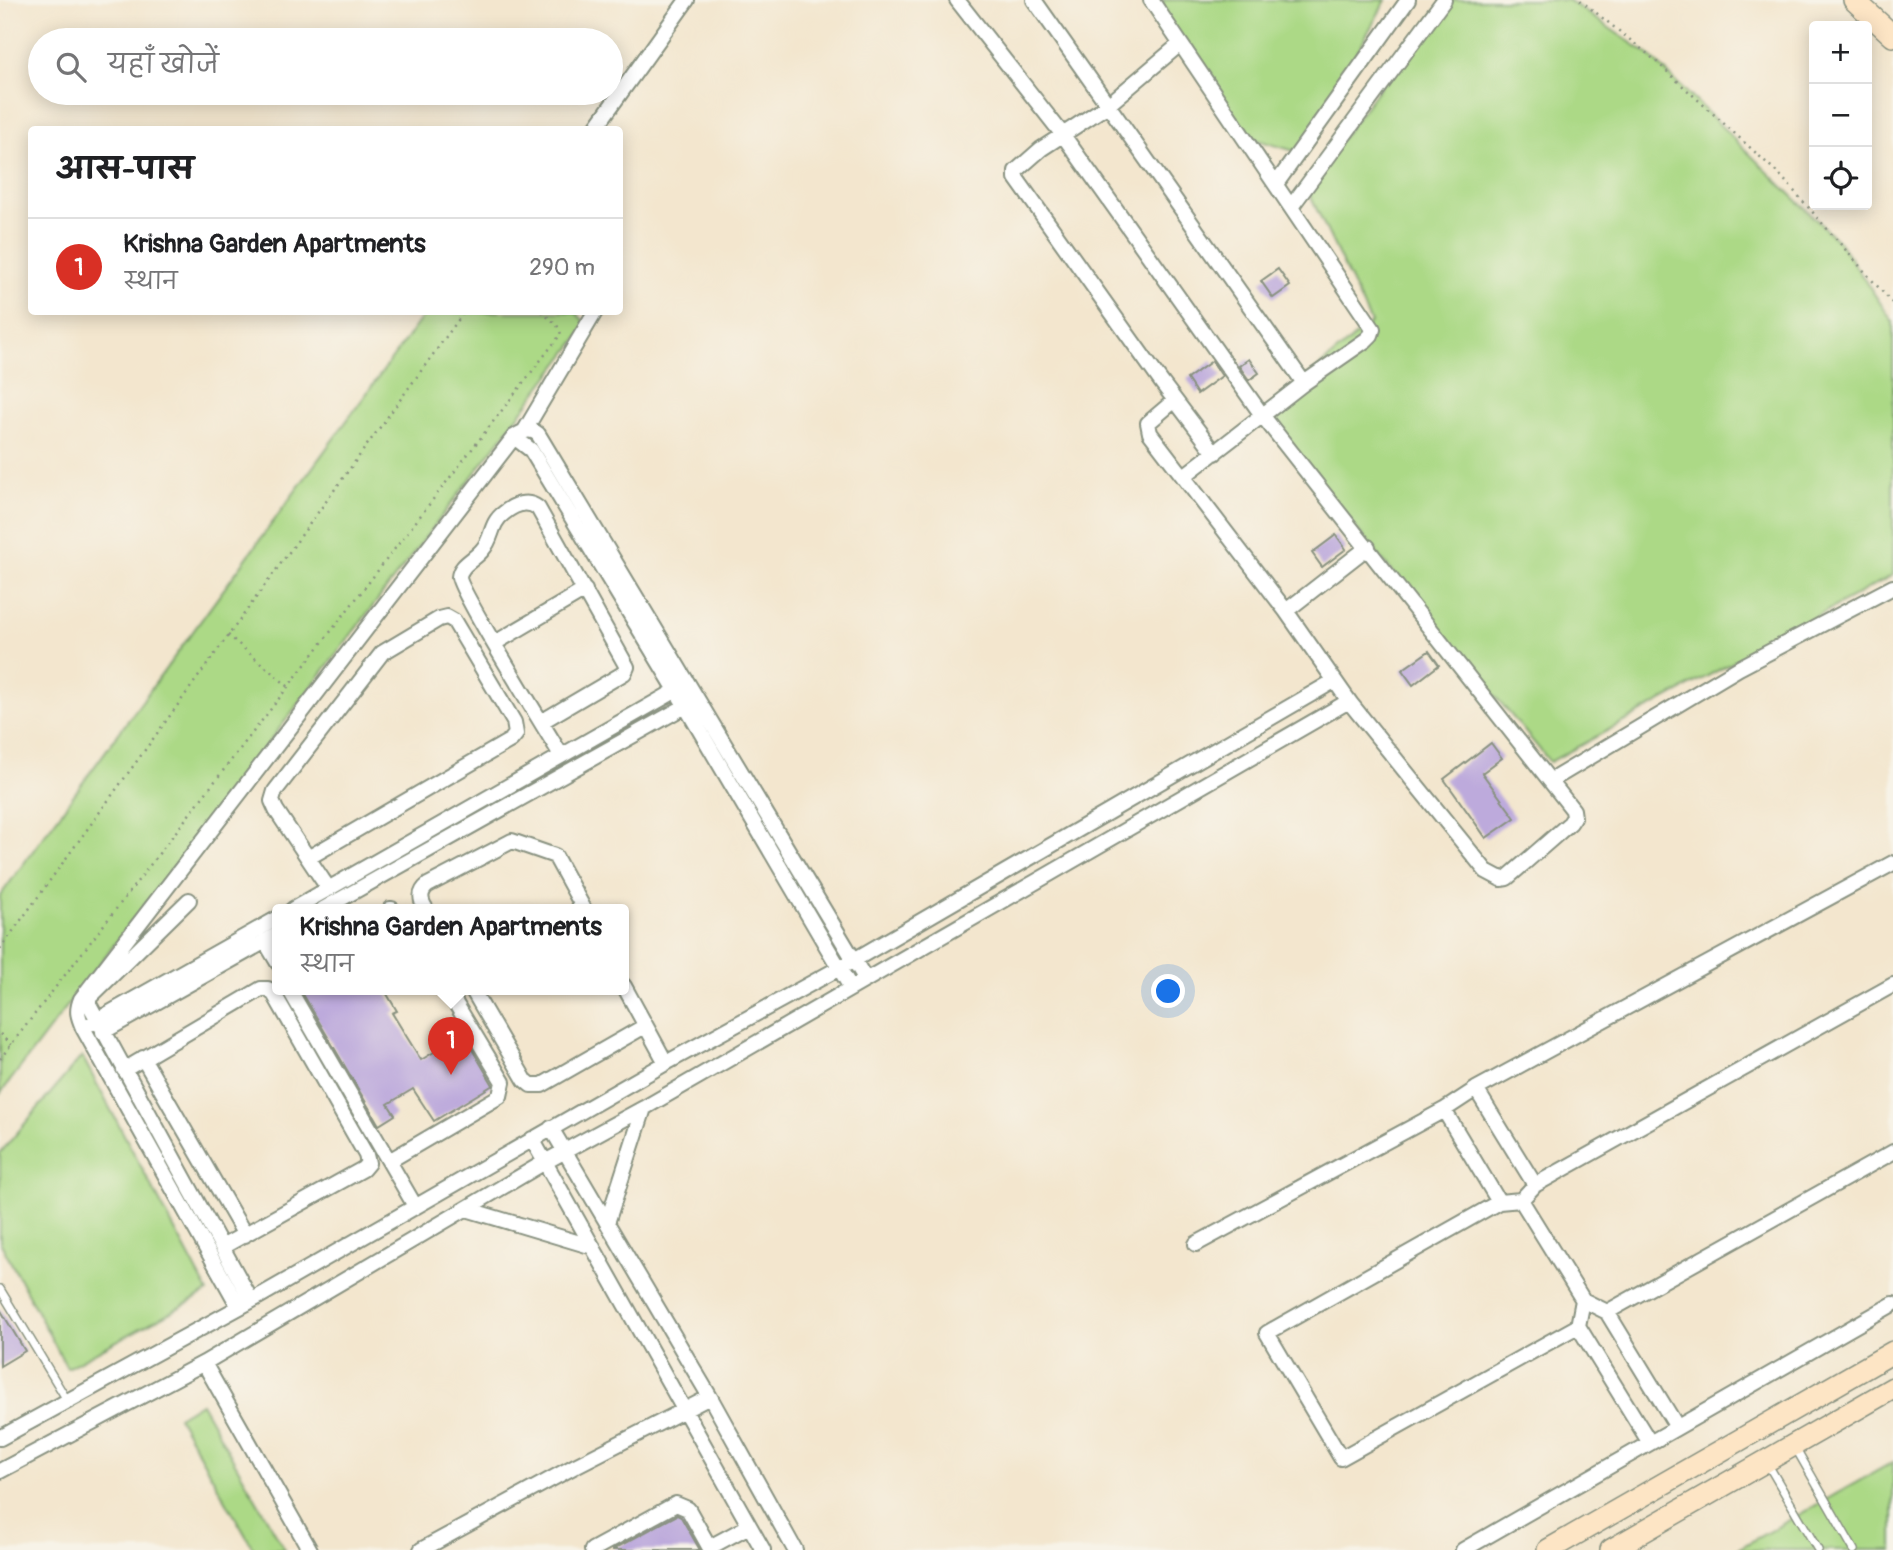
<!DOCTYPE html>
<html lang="hi">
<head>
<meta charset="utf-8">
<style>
  body { margin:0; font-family:Pangolin,"Playpen Sans Deva",sans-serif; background:#f6f6f6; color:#202124 }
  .controls { position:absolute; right:21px; top:21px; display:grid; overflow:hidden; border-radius:7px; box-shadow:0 4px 18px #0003 }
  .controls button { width:63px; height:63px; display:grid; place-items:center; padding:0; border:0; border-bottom:2px solid #e0e0e0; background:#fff; color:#202124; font:35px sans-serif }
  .you { position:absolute; left:1169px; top:992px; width:24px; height:24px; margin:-18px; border:5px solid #fff; border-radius:50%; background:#1a73e8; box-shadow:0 0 0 10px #1a73e833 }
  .badge { display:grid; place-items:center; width:46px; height:46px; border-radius:50%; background:#d93025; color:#fff; font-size:23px; font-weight:700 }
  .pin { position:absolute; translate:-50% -58px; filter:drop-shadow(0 2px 4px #0008) }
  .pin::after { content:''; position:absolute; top:37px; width:24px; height:21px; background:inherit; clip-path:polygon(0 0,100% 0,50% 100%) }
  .popup { position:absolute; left:272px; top:904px; width:357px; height:91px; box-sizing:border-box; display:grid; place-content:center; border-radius:7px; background:#fff; filter:drop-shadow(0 2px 5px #0005); font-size:23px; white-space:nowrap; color:#757577 }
  .popup b { font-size:26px; color:#202124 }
  .popup::after { content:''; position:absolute; left:50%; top:100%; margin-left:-14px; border:14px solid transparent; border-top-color:#fff }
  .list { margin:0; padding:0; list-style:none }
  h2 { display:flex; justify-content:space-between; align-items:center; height:91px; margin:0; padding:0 28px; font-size:30px }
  h2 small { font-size:23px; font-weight:400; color:#757577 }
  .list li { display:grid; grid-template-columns:46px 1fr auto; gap:21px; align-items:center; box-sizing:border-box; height:98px; padding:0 28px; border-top:2px solid #e0e0e0 }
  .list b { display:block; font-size:26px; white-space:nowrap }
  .list p { margin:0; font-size:23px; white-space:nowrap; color:#757577 }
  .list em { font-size:23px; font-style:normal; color:#757577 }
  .icon { flex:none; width:38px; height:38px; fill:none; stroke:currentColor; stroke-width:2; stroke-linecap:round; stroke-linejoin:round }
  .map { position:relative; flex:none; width:1893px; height:1550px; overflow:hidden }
  .search { position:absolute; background:#fff; box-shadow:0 4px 18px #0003; left:28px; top:28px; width:595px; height:77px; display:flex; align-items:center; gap:18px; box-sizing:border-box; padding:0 24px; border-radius:38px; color:#757577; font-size:26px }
  .panel { position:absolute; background:#fff; box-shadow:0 4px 18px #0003; left:28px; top:126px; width:595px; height:189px; border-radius:7px }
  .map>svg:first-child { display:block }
  .green { fill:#acd986; stroke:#668b5d; stroke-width:2 }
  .building { fill:#bdaadc }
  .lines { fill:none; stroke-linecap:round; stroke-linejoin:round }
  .service-casing { stroke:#899281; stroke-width:10 }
  .minor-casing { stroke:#899281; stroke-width:18 }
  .secondary-casing { stroke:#899281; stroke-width:24 }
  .path { stroke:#899281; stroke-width:2.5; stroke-dasharray:2 5; stroke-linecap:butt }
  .service { stroke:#fff; stroke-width:7 }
  .minor { stroke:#fff; stroke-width:14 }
  .secondary { stroke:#fde5c5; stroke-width:21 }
</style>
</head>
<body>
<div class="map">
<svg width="1893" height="1550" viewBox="0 0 1893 1550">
  <rect width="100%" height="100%" fill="#f7f3e8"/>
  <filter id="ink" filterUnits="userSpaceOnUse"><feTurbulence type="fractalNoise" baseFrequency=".0143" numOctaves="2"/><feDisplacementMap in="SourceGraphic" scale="14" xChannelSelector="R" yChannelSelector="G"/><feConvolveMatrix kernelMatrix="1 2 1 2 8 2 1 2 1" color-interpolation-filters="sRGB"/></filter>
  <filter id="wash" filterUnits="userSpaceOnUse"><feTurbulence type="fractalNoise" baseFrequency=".00686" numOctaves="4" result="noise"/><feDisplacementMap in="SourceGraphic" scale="28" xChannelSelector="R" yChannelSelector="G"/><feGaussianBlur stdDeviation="1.57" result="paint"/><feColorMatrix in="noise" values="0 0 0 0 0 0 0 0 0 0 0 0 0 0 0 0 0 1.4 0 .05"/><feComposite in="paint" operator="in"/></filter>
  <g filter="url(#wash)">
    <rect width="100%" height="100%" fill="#f3e6ce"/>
    <path class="green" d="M1163 0H1386L1314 130 1298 152 1243 136 1162 17Z
      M1444 0H1568L1649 55 1840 243 1893 322V575L1550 762 1262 415 1371 323 1306 187Z
      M426 312H575L588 325 0 1094V896Z
      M82 1056 208 1292 67 1368 0 1242V1153Z
      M201 1403 285 1550H254L178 1417Z
      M1893 1462V1550H1736Z"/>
    <g id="blocks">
      <path class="building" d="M1278 269 1290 286 1273 298 1261 281Z
        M1249 359 1259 373 1249 380 1239 366Z
        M1212 361 1222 376 1197 394 1187 379Z
        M1336 535 1346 549 1322 567 1312 553Z
        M1429 651 1439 665 1413 685 1402 670Z
        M1491 743 1502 758 1482 773 1515 818 1486 838 1444 779Z
        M300 989H384L397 1011 392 1013 421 1060 444 1046 437 1035 456 1022 493 1085 434 1121 413 1089 388 1104 395 1115 379 1125Z
        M0 1309 25 1351 0 1366Z
        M677 1515 681 1517 700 1550H612Z"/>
    </g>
  </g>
  <g filter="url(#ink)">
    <use href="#blocks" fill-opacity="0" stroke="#899281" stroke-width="2"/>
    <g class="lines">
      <g class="service-casing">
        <path id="service" d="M0 1289 67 1400
          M1795 1447 1854 1550
          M1767 1463 1818 1550"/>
      </g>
      <g class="minor-casing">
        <path id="minor" d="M957 0 1063 135 1262 415 1573 810 1574 817 1570 823 1507 878 1501 879 1486 871 1351 704 1286 611 1150 433 1148 423 1175 400
          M1034 0 1304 383 1184 476
          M1151 0 1373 329 1371 335 1366 340 1304 383
          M1180 44 1108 105 1041 149 1016 171V178L1021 185 1162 383 1215 453
          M594 130 687 0
          M1276 184 1408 0
          M1291 207 1444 0
          M525 430 595 312
          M514 437 531 450 676 690 851 988
          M1286 611 1368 547
          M495 643 585 590
          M541 722 624 673 627 667 538 508C527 499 514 505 504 513 490 523 493 538 483 549 476 559 460 564 459 577 459 590 548 733 561 755
          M1550 781 1739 668 1893 587
          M308 858 511 740 516 734 514 722 454 621 447 617 439 619 382 653 275 791 272 801 276 810 322 879 329 889
          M189 900 89 998V1004L251 1300
          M293 909 684 686
          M323 909 691 703
          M390 909H392
          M426 909C420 900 419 892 428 885L512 841 555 856 584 909
          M265 941 278 963
          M624 986 666 1063
          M289 989 415 1206
          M472 989 525 1080 531 1085H542L645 1026
          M90 1024 278 918
          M103 1032 278 934
          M143 1058 245 1235
          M124 1070 261 989H268L274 994 366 1155 368 1163 363 1169 222 1247
          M1444 1110 1476 1089
          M551 1128 710 1397 795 1550
          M532 1139 763 1550
          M389 1161 500 1096 503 1082 447 989
          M1535 1185 1476 1089 1893 863
          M1521 1200 1535 1185 1893 985
          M1499 1202 1521 1200 1583 1300
          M466 1209 593 1247
          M607 1223 644 1108
          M1196 1244 1444 1110 1499 1202 1267 1333 1341 1458 1578 1326 1650 1443
          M239 1307 83 1028C78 1016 76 1011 81 999L514 437C522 432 529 427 538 434L866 980
          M1578 1326 1583 1300 1607 1312
          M204 1363 310 1550
          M1677 1427 1607 1312 1893 1152
          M0 1438 258 1297 666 1063 854 960 1334 681
          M0 1471 204 1363 545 1162 644 1108 1349 701
          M710 1547 749 1526
          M421 1550 577 1465 710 1397
          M592 1550 676 1504 688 1509 711 1550
          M1463 1550 1893 1304"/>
      </g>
      <g class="secondary-casing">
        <path id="secondary" d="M1854 0 1893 36
          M1548 1550 1893 1352
          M1611 1550 1893 1388"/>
      </g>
      <path class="path" d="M1580 0 1649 55 1780 175 1893 304
        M228 635 289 687
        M0 949 464 312
        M0 1034 11 1045
        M0 1059 561 334 557 325 542 312"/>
      <use href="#service" class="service"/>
      <use href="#minor" class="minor"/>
      <use href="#secondary" class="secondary"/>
    </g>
  </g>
</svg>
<div class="controls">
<button>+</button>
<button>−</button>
<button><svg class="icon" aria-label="locate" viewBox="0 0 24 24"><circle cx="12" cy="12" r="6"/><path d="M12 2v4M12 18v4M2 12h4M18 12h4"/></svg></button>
</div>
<div class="you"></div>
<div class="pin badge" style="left:451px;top:1075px">1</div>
<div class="popup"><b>Krishna Garden Apartments</b>स्थान</div>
<div class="search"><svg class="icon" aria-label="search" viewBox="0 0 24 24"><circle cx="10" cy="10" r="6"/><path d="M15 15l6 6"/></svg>यहाँ खोजें</div>
<section class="panel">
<h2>आस-पास<small></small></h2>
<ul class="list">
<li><span class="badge">1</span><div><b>Krishna Garden Apartments</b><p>स्थान</p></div><em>290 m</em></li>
</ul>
</section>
</div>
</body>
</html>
